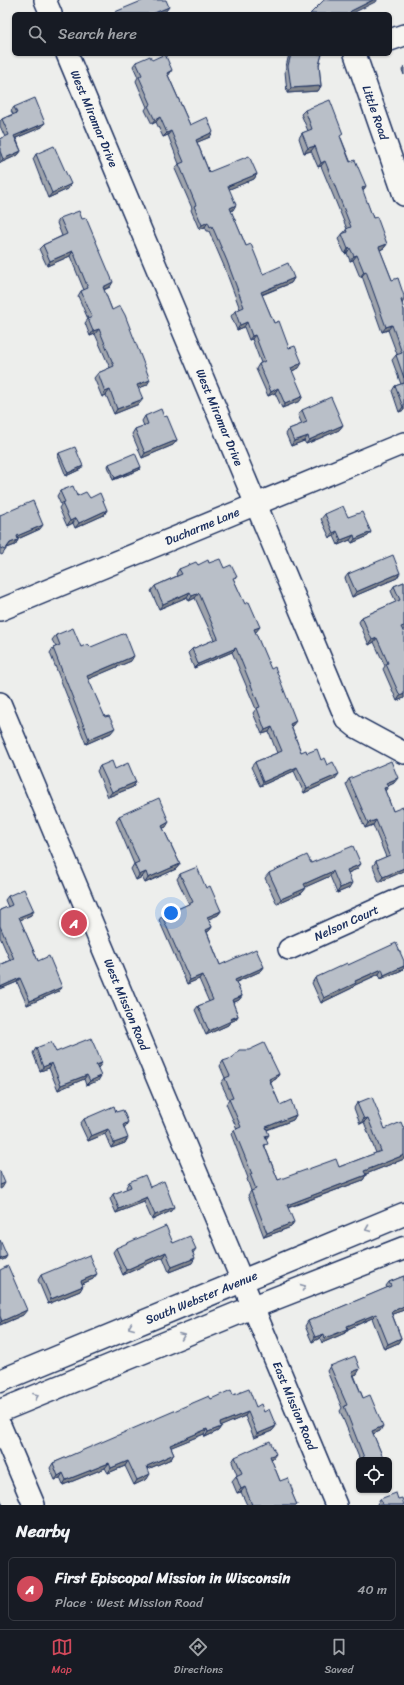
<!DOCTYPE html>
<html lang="en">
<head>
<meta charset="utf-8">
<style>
  body { margin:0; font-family:Sriracha,sans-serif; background:#242831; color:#f1f3f6 }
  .controls { position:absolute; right:12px; bottom:12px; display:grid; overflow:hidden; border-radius:6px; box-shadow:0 1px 3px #0004 }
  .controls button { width:36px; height:36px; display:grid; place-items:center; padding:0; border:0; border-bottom:1px solid #363941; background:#171b24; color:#f1f3f6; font:20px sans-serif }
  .you { position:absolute; left:171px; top:913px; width:14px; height:14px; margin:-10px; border:3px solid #fff; border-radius:50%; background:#1a73e8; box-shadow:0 0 0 6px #1a73e833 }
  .badge { display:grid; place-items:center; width:26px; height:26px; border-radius:50%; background:#d1495b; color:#fff; font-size:13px; font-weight:700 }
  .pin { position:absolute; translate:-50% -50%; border:2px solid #fff; box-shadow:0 1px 4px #0006 }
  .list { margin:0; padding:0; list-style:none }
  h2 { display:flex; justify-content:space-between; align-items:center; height:52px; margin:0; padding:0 16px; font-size:17px }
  h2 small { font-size:13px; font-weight:400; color:#9ea1a6 }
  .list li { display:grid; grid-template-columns:26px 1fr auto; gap:12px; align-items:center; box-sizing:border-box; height:64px; margin:0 8px 8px; padding:0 8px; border:1px solid #363941; border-radius:6px }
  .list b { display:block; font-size:15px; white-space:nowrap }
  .list p { margin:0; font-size:13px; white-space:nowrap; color:#9ea1a6 }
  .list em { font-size:13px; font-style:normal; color:#9ea1a6 }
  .icon { flex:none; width:22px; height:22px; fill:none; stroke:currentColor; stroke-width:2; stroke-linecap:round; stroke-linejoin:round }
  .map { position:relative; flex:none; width:404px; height:1505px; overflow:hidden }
  .search { position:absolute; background:#171b24; box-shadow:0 1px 3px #0004; left:12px; right:12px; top:12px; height:44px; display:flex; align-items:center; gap:10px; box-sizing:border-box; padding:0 14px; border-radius:6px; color:#9ea1a6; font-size:15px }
  .sheet { height:124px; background:#171b24 }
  nav { display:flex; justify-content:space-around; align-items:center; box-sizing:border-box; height:56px; border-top:1px solid #363941; background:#171b24; font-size:11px; color:#9ea1a6 }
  nav a { display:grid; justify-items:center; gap:2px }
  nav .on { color:#d1495b }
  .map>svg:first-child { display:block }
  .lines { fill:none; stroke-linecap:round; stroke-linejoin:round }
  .minor-casing { stroke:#1b2f5e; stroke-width:24 }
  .major-casing { stroke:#1b2f5e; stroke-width:25 }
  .minor { stroke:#f6f6f2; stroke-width:21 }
  .major { stroke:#f6f6f2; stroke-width:22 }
  .wall { fill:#9fa4ac; stroke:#1b2f5e }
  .shaded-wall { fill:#82868c; stroke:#1b2f5e }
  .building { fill:#b9bfc8; stroke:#1b2f5e }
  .oneway { stroke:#8892a8 }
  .labels { text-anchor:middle; stroke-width:4; stroke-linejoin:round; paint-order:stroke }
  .street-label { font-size:12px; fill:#1b2f5e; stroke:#f6f6f2 }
</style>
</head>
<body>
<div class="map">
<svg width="404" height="1505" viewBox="0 0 404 1505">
  <rect width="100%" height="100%" fill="#edeeec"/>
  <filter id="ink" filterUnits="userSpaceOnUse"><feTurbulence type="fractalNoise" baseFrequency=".025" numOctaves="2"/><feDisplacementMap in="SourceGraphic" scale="8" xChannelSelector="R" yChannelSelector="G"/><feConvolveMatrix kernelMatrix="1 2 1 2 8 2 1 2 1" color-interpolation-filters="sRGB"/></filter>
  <g filter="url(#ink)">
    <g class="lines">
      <g class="minor-casing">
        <g id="minor">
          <path d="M45 0 51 14"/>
          <path d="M390 40 404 35"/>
          <path id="s1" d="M67 54 346 719 356 727 404 753"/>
          <path id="s2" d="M355 54 404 195"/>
          <path id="s3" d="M0 610 404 443"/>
          <path id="s4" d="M0 703 336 1505"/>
          <path id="s5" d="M289 949 404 897"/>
          <path d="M0 1425 34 1505"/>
        </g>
      </g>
      <g class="major-casing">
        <g id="major">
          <path id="s6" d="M0 1381 404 1214"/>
          <path d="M0 1411 253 1307 404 1248"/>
        </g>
      </g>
      <use href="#minor" class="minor"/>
      <use href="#major" class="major"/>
    </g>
    <path class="wall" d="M289 54H322L319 65 321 86 318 91 287 93 285 71Z
      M152 60 169 75H168L190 125 210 137 197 142 209 172 257 174 254 179 229 189 233 210 231 211 246 246 263 274 294 278 291 283 262 295 274 323 289 348 299 368 292 371 300 401 282 408 275 393 268 396 256 369 259 364 261 363 252 339 249 340 244 327 237 330 231 316 235 311 240 309 224 266 209 231H207L205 227 199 229 191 210 192 208 175 169 179 164 168 135 163 137 156 122 152 124 145 110 147 107 136 81 138 77 133 66 136 62Z
      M404 66V75L402 70Z
      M14 107 42 127 16 138 21 151 18 155 0 163V139L5 137 0 126V121L2 119 13 114 11 111Z
      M305 110 341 138 373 218 387 244 384 248 380 250 404 310V410L399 412 392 391 395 386 401 384 392 360 396 355 397 354 388 330 382 332 362 276 360 277 353 260 350 261 347 253 345 254 338 239 347 229 321 166 318 167 311 151 304 153 299 138 302 133 308 131 301 114Z
      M36 154 68 189 48 198 33 159Z
      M60 218 110 287 104 290 112 310 147 385 138 388 139 404 114 414 106 395 102 397 94 378 98 373 110 368 95 334 90 336 85 323 88 319 78 296 81 291 84 290 70 256 47 266 39 249 43 245 62 236 57 223Z
      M302 410 343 425 339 430 306 444 304 441 291 446 286 434 289 429 302 424 298 415Z
      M145 416 164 417 177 440 173 445 142 458 132 434 135 429 144 426 142 421Z
      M59 453 81 469 66 476 58 456Z
      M109 464 141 467 139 470 113 480 108 466Z
      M60 491 90 498 107 510 104 515 75 528 73 523 67 526 59 508 61 505 57 496Z
      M325 514 348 517 371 532 368 536 352 543 350 540 338 545 334 536 330 538 321 519Z
      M0 515 40 529 18 539V540L15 545 7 548 2 555 0 554Z
      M209 563 224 568 234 580 256 632H255L293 725 291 726 301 752 307 753 321 760 327 765 335 779 304 793 294 771 260 786 251 767 255 762 277 753 269 732 262 734 253 713 256 709 232 652 194 668 188 653 192 649 214 640 195 598 189 601 187 597 159 609 151 591 155 586 177 576 176 574 179 569 198 565Z
      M348 574 397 578 352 597 345 578Z
      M404 582V630H403L404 698 397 701 383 669 385 666 374 642 369 645 359 622 362 617 396 602 391 591 394 586Z
      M56 635 81 647H91L131 661 88 679 111 733 86 744 50 653 53 648 56 647 52 640Z
      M100 766 115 769 136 782 133 787 108 797 97 771Z
      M349 779 394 783 388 786 385 791 393 811 404 810V871L379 882 373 866 376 861 386 857 373 825 365 828 346 784Z
      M119 816 166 827 163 828 180 864 176 869 145 883 142 877 136 880 131 869 134 864 116 821Z
      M311 863 357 869 348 873 349 888 337 893 330 876 305 887 306 888 302 893 277 904 265 878 269 873Z
      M180 874 206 888 221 911 218 915 208 919 212 927 209 931 207 932 220 965 264 967 261 971 236 982 242 996 239 1000 233 1003 238 1016 235 1020 230 1022 228 1025 206 1035 195 1010 198 1006 209 1002 199 979 187 984 159 920 162 916 189 904 177 879Z
      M8 896 34 911 31 915 20 920 38 961 62 987 59 991 27 1005 17 982 0 989V965L10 960 0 937V910L8 907 5 900Z
      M404 961V968L402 970 381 979 379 974 355 985 352 988 321 1003 312 983 315 978 348 965Z
      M36 1048 56 1052 99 1067 97 1068 98 1081 86 1085 84 1079 58 1090 49 1068 40 1071 33 1053Z
      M223 1061 279 1074 276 1079 270 1082 280 1105 296 1115 293 1120 267 1130 265 1147 278 1180 339 1167 376 1153 364 1122 360 1124 354 1108 357 1103 385 1129 404 1127V1159L366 1174V1175L363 1180 288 1208 291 1227 264 1237 248 1195 251 1191 247 1179 248 1178 231 1134 234 1130 237 1129 226 1104 229 1100 221 1083 225 1078 220 1066Z
      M116 1112 125 1127 124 1128 125 1143 111 1148 105 1134 88 1141 80 1124 84 1119Z
      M129 1182 150 1187 171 1211 152 1220 144 1202 116 1213 110 1199 113 1194 127 1189 126 1187Z
      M173 1243 196 1249 193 1253 192 1263 169 1272 163 1257 123 1275 113 1252 116 1248Z
      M0 1270 23 1315 0 1325Z
      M41 1275 93 1279 82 1284 80 1291 48 1304 38 1280Z
      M404 1276V1310L392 1314 401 1338 398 1343 384 1349 372 1318 348 1329 345 1333 322 1343 320 1338 312 1342 305 1326 308 1321 387 1288 386 1286 389 1282Z
      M330 1366 357 1374 354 1375 363 1398 380 1431 373 1434 384 1460H360L340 1411 342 1408 327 1371Z
      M233 1395 256 1407 264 1412 276 1426 272 1431 254 1438 245 1416 221 1426 218 1431 205 1437 204 1434 171 1447 174 1454 171 1459 148 1469 147 1479 134 1485 125 1466 108 1473 105 1468 63 1485 60 1478 55 1480 50 1468 53 1463 211 1399Z
      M235 1457 273 1458 271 1459 280 1481 293 1492 292 1494 297 1505H247L241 1492 237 1493 232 1481 236 1476 237 1475 232 1462Z
      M380 1499H398L404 1505H377V1504Z"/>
    <path class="shaded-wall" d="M373 0H377V1L351 14H348L351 11Z
      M169 7 166 11 160 14H152Z
      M172 70 169 75 163 77 167 73Z
      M321 86 318 91 287 93 291 88Z
      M160 117 156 122 152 124 155 120Z
      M45 123 42 127 11 140 14 136Z
      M171 131 168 135 163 137 167 133Z
      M213 132 210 137 193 144 196 140Z
      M315 146 311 151 304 153 308 148Z
      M21 151 18 155 0 163 3 159Z
      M325 161 321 166 318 167 321 163Z
      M257 174 254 179 225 191 228 186Z
      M71 184 68 189 48 198 52 193Z
      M366 186 363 191 362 188Z
      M236 205 233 210 227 212 230 208Z
      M208 222 205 227 199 229 202 225Z
      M387 244 384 248 376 252 379 247Z
      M350 248 347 253 345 254 348 249Z
      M73 251 70 256 47 266 50 261Z
      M357 255 353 260 350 261 354 256Z
      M366 271 362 276 360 277 364 272Z
      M294 278 291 283 258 296 261 292Z
      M113 282 110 287 99 291 103 287Z
      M404 299V300L402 304 401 300Z
      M247 322 244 327 237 330 240 325Z
      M392 325 388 330 382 332 386 327Z
      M99 329 95 334 90 336 93 331Z
      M255 335 252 339 249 340 252 336Z
      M302 363 299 368 287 373 291 368Z
      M150 380 147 385 134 390 137 385Z
      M278 388 275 393 268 396 271 392Z
      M110 390 106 395 102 397 105 392Z
      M303 396 300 401 282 408 285 404Z
      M143 399 139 404 114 414 117 409Z
      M403 407H404V410L399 412Z
      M343 425 339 430 306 444 309 440Z
      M308 436 304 441 291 446 294 441Z
      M177 440 173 445 142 458 145 453Z
      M83 466 81 469 66 476 68 473Z
      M141 467 139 470 113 480 115 478Z
      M107 510 104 515 75 528 79 523Z
      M76 518 73 523 67 526 70 521Z
      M43 525 40 529 13 541 17 536Z
      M337 531 334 536 330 538 333 533Z
      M371 532 368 536 352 543 355 539Z
      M354 535 350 540 338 545 341 540Z
      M18 540 15 545 7 548 10 543Z
      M400 573 397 578 352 597 356 592Z
      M190 592 187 597 159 609 163 604Z
      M199 593 195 598 189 601 192 596Z
      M260 627 256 632 251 634 254 629Z
      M377 638 374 642 369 645 372 640Z
      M236 648 232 652 194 668 198 664Z
      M134 656 131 661 84 681 87 676Z
      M404 694V698L397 701 400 696Z
      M296 721 293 725 286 728 290 724Z
      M272 727 269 732 262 734 265 730Z
      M115 728 111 733 86 744 89 739Z
      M297 767 294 771 260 786 263 782Z
      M339 774 335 779 304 793 307 788Z
      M398 778 394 783 383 788 386 783Z
      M136 782 133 787 108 797 112 792Z
      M388 787 385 791 384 788Z
      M376 820 373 825 365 828 368 823Z
      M169 822 166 827 158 830 162 826Z
      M180 864 176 869 145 883 148 878Z
      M361 864 357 869 343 875 347 870Z
      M404 868V871L379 882 383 877Z
      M333 871 330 876 301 889 304 884Z
      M146 872 142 877 136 880 139 875Z
      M352 883 349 888 337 893 340 888Z
      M306 888 302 893 277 904 281 899Z
      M34 911 31 915 16 922 19 917Z
      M221 911 218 915 204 921 207 917Z
      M212 927 209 931 203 934 206 930Z
      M404 966V968L402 970 381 979 384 975Z
      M264 967 261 971 232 984 235 980Z
      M382 969 379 974 355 985 352 988 321 1003 324 998 355 981Z
      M202 975 199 979 187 984 190 980Z
      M20 978 17 982 0 989V987Z
      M62 987 59 991 27 1005 30 1001Z
      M242 996 239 1000 229 1004 232 1000Z
      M238 1016 235 1020 230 1022 228 1025 206 1035 209 1031Z
      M52 1063 49 1068 40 1071 43 1067Z
      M102 1063 99 1067 93 1070 96 1065Z
      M279 1074 276 1079 265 1084 269 1079Z
      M87 1075 84 1079 58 1090 61 1085Z
      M101 1076 98 1081 86 1085 90 1081Z
      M296 1115 293 1120 263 1131 266 1127Z
      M368 1118 364 1122 360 1124 364 1119Z
      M128 1122 125 1127 119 1130 123 1125Z
      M108 1129 105 1134 88 1141 91 1136Z
      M269 1135 266 1139 265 1136Z
      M128 1138 125 1143 111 1148 114 1143Z
      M404 1155V1159L361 1176 364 1171Z
      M366 1175 363 1180 284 1209 287 1205Z
      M5 1183 2 1188 0 1189V1185Z
      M147 1197 144 1202 116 1213 119 1209Z
      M174 1207 171 1211 152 1220 155 1215Z
      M294 1222 291 1227 264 1237 267 1233Z
      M166 1252 163 1257 123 1275 126 1270Z
      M7 1256 5 1259 0 1261V1259Z
      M195 1258 192 1263 169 1272 172 1267Z
      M97 1274 93 1279 77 1286 81 1281Z
      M83 1286 80 1291 48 1304 51 1299Z
      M404 1306V1310L387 1316 391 1312Z
      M27 1310 23 1315 0 1325V1323L2 1321Z
      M376 1314 372 1318 348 1329 345 1333 322 1343 325 1338 347 1326Z
      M324 1334 320 1338 312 1342 315 1337Z
      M401 1338 398 1343 384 1349 388 1344Z
      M360 1369 357 1374 349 1377 352 1372Z
      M248 1412 245 1416 217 1428 220 1423Z
      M276 1426 272 1431 254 1438 257 1434Z
      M383 1426 380 1431 368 1436 372 1431Z
      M221 1427 218 1431 205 1437 208 1432Z
      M207 1429 204 1434 167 1449 170 1445Z
      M174 1454 171 1459 143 1471 147 1466Z
      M276 1454 273 1458 266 1461 270 1456Z
      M128 1461 125 1466 108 1473 111 1468Z
      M109 1463 105 1468 63 1485 66 1480Z
      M63 1473 60 1478 55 1480 58 1476Z
      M150 1474 147 1479 134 1485 137 1480Z
      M245 1487 241 1492 237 1493 241 1489Z"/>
    <path class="building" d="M144 0H166L169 7 152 14H116L115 12Z
      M324 0H373L351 11 348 14H310Z
      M165 54 172 70 167 73 190 125 207 117 213 132 196 140 209 172 249 156 257 174 228 186 236 205 230 208 246 246 251 244 263 274 288 263 294 278 261 292 274 323 279 321 289 348 295 346 302 363 291 368 303 396 285 404 278 388 271 392 259 364 265 361 255 335 252 336 247 322 240 325 235 311 244 307 227 261 212 226 210 227 208 222 202 225 194 206 196 205 179 164 184 162 171 131 167 133 160 117 155 120 148 106 151 104 139 77 142 75 136 62 150 56 152 60Z
      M291 54H322L319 65 321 86 291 88 288 66Z
      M35 98 45 123 14 136 21 151 3 159 0 151V139L9 135 2 119 17 113 14 107Z
      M330 100 343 134 340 136 350 162 355 160 366 186 362 188 373 218 377 217 387 244 379 247 392 280 398 278 404 296V299L401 300 404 310V378L396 355 402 353 392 325 386 327 366 271 364 272 357 255 354 256 350 248 348 249 342 234 347 232 346 229 351 227 325 161 321 163 315 146 308 148 302 133 312 129 305 110Z
      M54 146 71 184 52 193 36 154Z
      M79 211 82 219 86 218 113 282 103 287 112 310 120 306 125 315 150 380 137 385 143 399 117 409 110 390 105 392 98 373 114 366 99 329 93 331 88 319 92 317 81 291 88 288 73 251 50 261 43 245 67 234 60 218Z
      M404 383V407H403L395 386Z
      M331 397 343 425 309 440 308 436 294 441 289 429 307 422 302 410Z
      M161 409 164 417 167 416 177 440 145 453 135 429 148 424 145 416Z
      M75 447 83 466 68 473 59 453Z
      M135 453 141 467 115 478 109 464Z
      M73 486 77 496 86 492 90 498 100 493 107 510 79 523 76 518 70 521 62 503 65 502 60 491Z
      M33 501 43 525 17 536 18 540 10 543 5 550 0 548V515Z
      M343 506 348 517 362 512 371 532 355 539 354 535 341 540 337 531 333 533 325 514Z
      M393 555 400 573 356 592 348 574Z
      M220 559 224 568 231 565 237 577 233 578 245 604 249 602 260 627 254 629 271 669 275 667 296 721 290 724 301 752 306 750 307 753 317 749 321 760 324 758 327 765 333 762 339 774 307 788 297 767 263 782 255 762 282 751 272 727 265 730 257 708 260 707 236 648 198 664 192 649 218 638 199 593 192 596 190 592 163 604 155 586 182 574 179 569 196 562 198 565 208 560 209 563Z
      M404 582V626L401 627 404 633V694L400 696 386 664 388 663 377 638 372 640 362 617 400 600 394 586Z
      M73 628 81 647 88 644 91 647 125 633 134 656 87 676 105 717 109 716 115 728 89 739 53 648 60 645 56 635Z
      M112 761 115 769 128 763 136 782 112 792 100 766Z
      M391 761 398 778 386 783 388 787 384 788 393 811 403 807 404 810V868L383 877 376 861 390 855 376 820 368 823 349 779Z
      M159 798 169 822 162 826 180 864 148 878 146 872 139 875 134 864 139 862 119 816Z
      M353 846 361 864 347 870 352 883 340 888 333 871 304 884 306 888 281 899 269 873 307 855 311 863Z
      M197 867 206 888 210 886 221 911 207 917 212 927 206 930 220 965 256 949 264 967 235 980 242 996 232 1000 238 1016 230 1019 231 1021 209 1031 198 1006 213 1000 202 975 190 980 162 916 193 902 180 874Z
      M24 889 34 911 19 917 38 961 49 956 62 987 30 1001 20 978 0 987V965L14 959 0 926V910L12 905 8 896Z
      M396 943 404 961V966L384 975 382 969 355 981 356 983 324 998 315 978 347 963 348 965Z
      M91 1038 102 1063 96 1065 101 1076 90 1081 87 1075 61 1085 52 1063 43 1067 36 1048 51 1042 56 1052Z
      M264 1043 279 1074 269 1079 280 1105 291 1100 296 1115 266 1127 269 1135 265 1136 268 1144 264 1145 278 1180 336 1159 339 1167 381 1151 368 1118 364 1119 357 1103 372 1097 385 1129 401 1122 403 1127H404V1155L364 1171 366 1175 287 1205 294 1222 267 1233 251 1191 256 1189 250 1174H252L234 1130 241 1127 229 1099 233 1098 225 1078 230 1076 223 1061 232 1058 239 1050H249Z
      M114 1106 116 1112 123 1110 128 1122 123 1125 128 1138 114 1143 108 1129 91 1136 84 1119Z
      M0 1171 5 1183 0 1185Z
      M145 1175 150 1187 164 1181 174 1207 155 1215 147 1197 119 1209 113 1194 131 1187 129 1182Z
      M166 1226 173 1243 190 1236 196 1249 192 1251 195 1258 172 1267 166 1252 126 1270 116 1248Z
      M0 1240 7 1256 0 1259Z
      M89 1255 97 1274 81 1281 83 1286 51 1299 41 1275Z
      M8 1266 27 1310 2 1321 0 1316V1270Z
      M404 1276V1306L391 1312 401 1338 388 1344 376 1314 347 1326 348 1329 325 1338 324 1334 315 1337 308 1321 391 1286 389 1282Z
      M355 1356 360 1369 352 1372 363 1398 370 1395 383 1426 372 1431 384 1460H365L344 1406 347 1405 330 1366Z
      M249 1389 256 1407 261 1404 264 1412 269 1409 276 1426 257 1434 248 1412 220 1423 221 1427 208 1432 207 1429 170 1445 174 1454 147 1466 150 1474 137 1480 128 1461 111 1468 109 1463 66 1480 63 1473 58 1476 53 1463 209 1396 211 1399 231 1390 233 1395Z
      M270 1441 276 1454 270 1456 280 1481 288 1478 293 1492 292 1493 297 1505H252L245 1487 241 1489 236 1476 242 1473 235 1457Z
      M396 1493 398 1499 402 1498 404 1505H383L380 1499Z
      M0 1498 3 1505H0Z"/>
    <defs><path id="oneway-chevron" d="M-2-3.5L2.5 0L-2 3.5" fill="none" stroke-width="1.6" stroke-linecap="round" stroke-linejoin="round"/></defs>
    <g class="oneway">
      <use href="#oneway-chevron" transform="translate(368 1229) rotate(158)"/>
      <use href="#oneway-chevron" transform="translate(303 1287) rotate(-21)"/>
      <use href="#oneway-chevron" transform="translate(131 1327) rotate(157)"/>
      <use href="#oneway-chevron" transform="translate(182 1336) rotate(-22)"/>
      <use href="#oneway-chevron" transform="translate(36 1396) rotate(-22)"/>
    </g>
  </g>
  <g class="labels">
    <g class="street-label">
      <text dy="4" stroke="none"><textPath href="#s2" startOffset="62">Little Road</textPath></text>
      <text dy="4" stroke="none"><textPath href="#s1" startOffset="70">West Miramar Drive</textPath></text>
      <text dy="4" stroke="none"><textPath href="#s1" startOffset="394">West Miramar Drive</textPath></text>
      <text dy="4" stroke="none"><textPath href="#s3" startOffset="219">Ducharme Lane</textPath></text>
      <text dy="4" stroke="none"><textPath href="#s5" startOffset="63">Nelson Court</textPath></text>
      <text dy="4" stroke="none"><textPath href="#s4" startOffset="327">West Mission Road</textPath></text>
      <text dy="4" stroke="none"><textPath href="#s6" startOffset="218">South Webster Avenue</textPath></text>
      <text dy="4" stroke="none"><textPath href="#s4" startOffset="762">East Mission Road</textPath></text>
    </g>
  </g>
</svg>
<div class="controls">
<button><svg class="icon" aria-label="locate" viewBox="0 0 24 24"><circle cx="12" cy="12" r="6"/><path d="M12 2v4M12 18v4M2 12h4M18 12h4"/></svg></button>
</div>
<div class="you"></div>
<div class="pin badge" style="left:74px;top:923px">A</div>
<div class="search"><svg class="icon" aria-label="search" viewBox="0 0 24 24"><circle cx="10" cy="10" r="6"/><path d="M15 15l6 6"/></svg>Search here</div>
</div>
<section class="sheet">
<h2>Nearby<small></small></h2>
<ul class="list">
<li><span class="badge">A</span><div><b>First Episcopal Mission in Wisconsin</b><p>Place · West Mission Road</p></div><em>40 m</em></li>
</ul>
</section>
<nav>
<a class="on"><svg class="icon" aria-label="map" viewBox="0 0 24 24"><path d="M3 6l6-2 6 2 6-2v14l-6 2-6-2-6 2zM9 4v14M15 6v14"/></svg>Map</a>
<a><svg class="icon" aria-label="directions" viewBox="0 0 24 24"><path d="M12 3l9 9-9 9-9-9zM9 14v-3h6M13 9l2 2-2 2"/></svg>Directions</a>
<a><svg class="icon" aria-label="saved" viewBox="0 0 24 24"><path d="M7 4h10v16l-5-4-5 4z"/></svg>Saved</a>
</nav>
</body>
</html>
